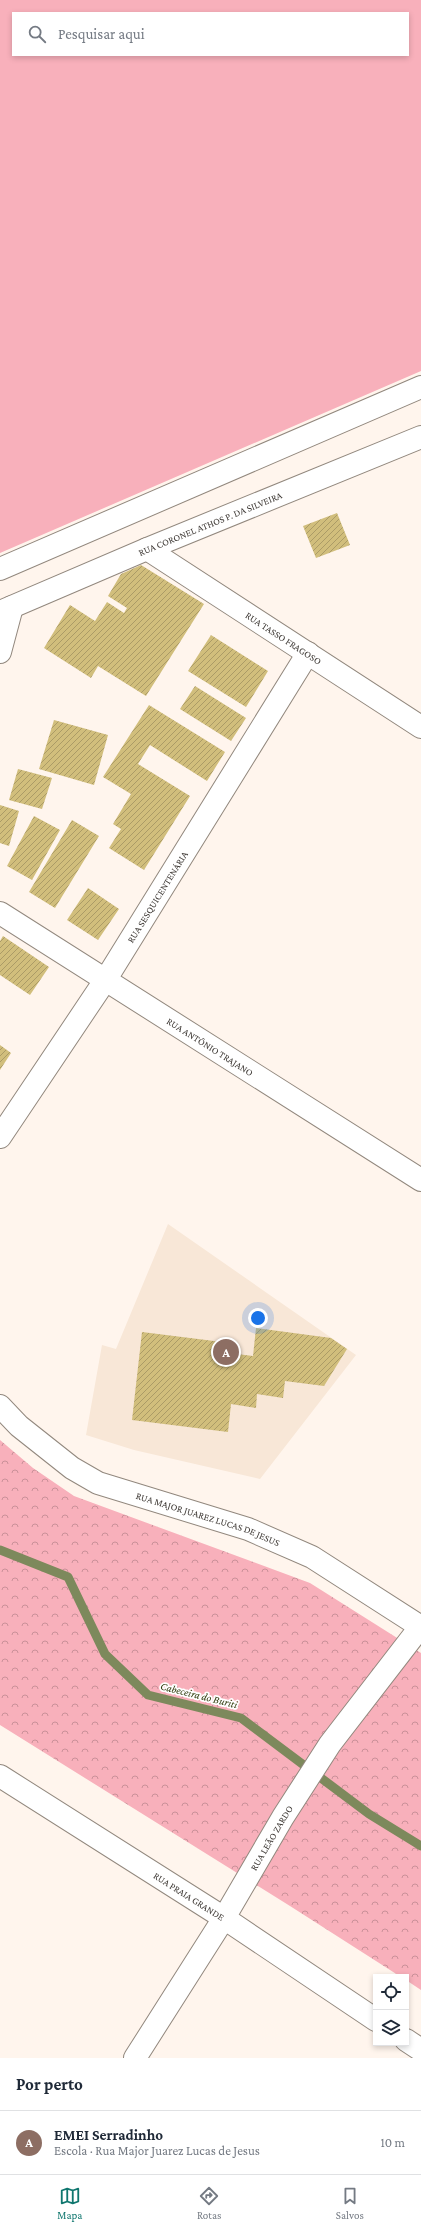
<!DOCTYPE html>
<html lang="pt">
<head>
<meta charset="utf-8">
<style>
  body { margin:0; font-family:"Crimson Pro",serif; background:#f2f2f3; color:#1f2937 }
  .controls { position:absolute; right:12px; bottom:12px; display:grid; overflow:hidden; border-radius:0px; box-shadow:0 2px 6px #0003 }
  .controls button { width:36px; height:36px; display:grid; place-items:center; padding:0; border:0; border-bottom:1px solid #e0e1e3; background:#fff; color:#1f2937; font:20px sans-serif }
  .you { position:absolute; left:258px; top:1318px; width:14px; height:14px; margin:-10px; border:3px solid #fff; border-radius:50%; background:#1a73e8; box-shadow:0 0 0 6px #1a73e833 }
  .badge { display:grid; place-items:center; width:26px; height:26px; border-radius:50%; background:#0f766e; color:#fff; font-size:13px; font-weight:700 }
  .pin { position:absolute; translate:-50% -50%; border:2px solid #fff; box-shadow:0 1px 4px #0006 }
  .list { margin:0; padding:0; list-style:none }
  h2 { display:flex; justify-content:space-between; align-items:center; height:52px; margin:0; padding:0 16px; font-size:17px }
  h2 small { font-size:13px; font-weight:400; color:#747a83 }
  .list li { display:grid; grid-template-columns:26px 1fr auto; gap:12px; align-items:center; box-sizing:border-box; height:64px; padding:0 16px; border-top:1px solid #e0e1e3 }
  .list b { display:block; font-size:15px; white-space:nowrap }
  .list p { margin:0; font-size:13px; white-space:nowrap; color:#747a83 }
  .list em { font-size:13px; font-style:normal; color:#747a83 }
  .icon { flex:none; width:22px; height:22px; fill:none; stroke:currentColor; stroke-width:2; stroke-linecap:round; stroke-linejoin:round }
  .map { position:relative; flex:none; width:421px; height:2058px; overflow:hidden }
  .search { position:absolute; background:#fff; box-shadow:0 2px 6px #0003; left:12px; right:12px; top:12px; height:44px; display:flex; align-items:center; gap:10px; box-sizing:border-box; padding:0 14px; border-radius:0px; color:#747a83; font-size:15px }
  .sheet { height:116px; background:#fff }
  nav { display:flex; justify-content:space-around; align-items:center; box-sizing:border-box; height:56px; border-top:1px solid #e0e1e3; background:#fff; font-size:11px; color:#747a83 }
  nav a { display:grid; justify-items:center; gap:2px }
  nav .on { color:#0f766e }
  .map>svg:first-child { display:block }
  .built { fill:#f8e7d7 }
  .green { fill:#f8b0bb; fill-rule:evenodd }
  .park { fill:url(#park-crowns) }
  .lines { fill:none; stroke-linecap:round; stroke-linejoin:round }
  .stream { stroke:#7d895c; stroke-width:9 }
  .building { fill:url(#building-hatch) }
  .minor-casing { stroke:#92887e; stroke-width:24 }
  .minor { stroke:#fff; stroke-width:22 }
  .labels { text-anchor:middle; stroke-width:3.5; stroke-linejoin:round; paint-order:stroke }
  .street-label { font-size:10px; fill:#3f3a36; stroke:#fff }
  .water-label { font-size:11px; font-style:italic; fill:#303c0d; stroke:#fff }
</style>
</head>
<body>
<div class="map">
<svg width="421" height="2058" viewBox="0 0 421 2058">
  <defs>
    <pattern id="park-crowns" width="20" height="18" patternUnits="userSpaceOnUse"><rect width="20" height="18" fill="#f8b0bb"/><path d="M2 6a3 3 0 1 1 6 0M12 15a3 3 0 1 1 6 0" fill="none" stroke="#ca9099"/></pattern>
    <pattern id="building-hatch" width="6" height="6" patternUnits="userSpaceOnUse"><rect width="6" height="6" fill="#d1be7c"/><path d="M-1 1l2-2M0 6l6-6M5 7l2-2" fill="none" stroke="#ab9b66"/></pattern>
  </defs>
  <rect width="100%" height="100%" fill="#fff5ed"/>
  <path class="built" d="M168 1224 356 1355 260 1479 134 1450 86 1435 102 1345 116 1349Z"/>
  <path class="green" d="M0 0H421V371L0 553ZM13 13H408V55H13Z"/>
  <path class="park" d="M0 1440 33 1468 74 1496 310 1583 421 1653V1990L406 1980V1977H401L290 1906 0 1725Z"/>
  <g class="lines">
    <path class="stream" d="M0 1550 68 1577 105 1654 148 1695 241 1718 369 1814 421 1846"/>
  </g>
  <path class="building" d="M337 513 350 545 316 558 303 526Z
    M141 565 204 604 146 696 98 666 91 678 44 648 70 605 95 621 107 602 124 613 127 608 108 596 121 574Z
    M211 635 268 671 246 707 188 671Z
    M195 686 246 718 231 741 180 709Z
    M149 705 225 752 207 781 150 745 138 764 190 796 144 870 109 848 121 829 113 824 131 794 103 777Z
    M54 720 108 735 94 785 39 769Z
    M18 769 52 778 42 809 9 800Z
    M0 805 19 811 9 846 0 843Z
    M34 816 60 830 32 880 7 866Z
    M72 820 99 836 55 908 29 892Z
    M88 888 119 909 98 940 67 920Z
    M3 936 49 967 30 995 0 975V941Z
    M0 1045 11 1053 0 1070Z
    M256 1328 331 1338 347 1349 324 1386 285 1381 283 1398 257 1394 256 1408 231 1404 228 1432 132 1420 142 1332 230 1343 229 1353 253 1356Z"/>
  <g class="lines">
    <g class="minor-casing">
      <g id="minor">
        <path id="s1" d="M147 549 421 727"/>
        <path d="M0 569 421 387"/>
        <path id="s2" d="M0 612 147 549 421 437"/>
        <path d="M0 652 12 607"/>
        <path id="s3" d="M0 913 421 1180"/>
        <path id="s4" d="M0 1137 106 979 308 653"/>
        <path id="s5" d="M0 1406 19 1426 72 1468 98 1483 248 1529 312 1557 421 1627"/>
        <path id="s6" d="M0 1776 224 1918 376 2020"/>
        <path d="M406 2040 421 2050"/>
        <path id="s7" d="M135 2058 224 1918 283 1817 330 1744 421 1626"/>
      </g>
    </g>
    <use href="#minor" class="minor"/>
  </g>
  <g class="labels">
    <g class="street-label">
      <text dy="4" stroke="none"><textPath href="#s2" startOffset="228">RUA CORONEL ATHOS P. DA SILVEIRA</textPath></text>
      <text dy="4" stroke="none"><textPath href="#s1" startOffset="163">RUA TASSO FRAGOSO</textPath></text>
      <text dy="4" stroke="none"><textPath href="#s4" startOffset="287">RUA SESQUICENTENÁRIA</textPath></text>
      <text dy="4" stroke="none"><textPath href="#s3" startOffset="249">RUA ANTÔNIO TRAJANO</textPath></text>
      <text dy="4" stroke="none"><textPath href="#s5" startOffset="241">RUA MAJOR JUAREZ LUCAS DE JESUS</textPath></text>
      <text dy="4" stroke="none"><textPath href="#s7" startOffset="259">RUA LEÃO ZARDO</textPath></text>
      <text dy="4" stroke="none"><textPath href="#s6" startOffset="224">RUA PRAIA GRANDE</textPath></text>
    </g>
    <g class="water-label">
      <text transform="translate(199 1695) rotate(14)" y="4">Cabeceira do Buriti</text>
    </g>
  </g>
</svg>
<div class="controls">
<button><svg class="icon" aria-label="locate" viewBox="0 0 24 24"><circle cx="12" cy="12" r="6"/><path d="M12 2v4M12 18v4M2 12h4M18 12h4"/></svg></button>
<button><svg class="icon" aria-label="layers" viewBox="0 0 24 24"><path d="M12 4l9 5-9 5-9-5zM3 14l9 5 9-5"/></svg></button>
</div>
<div class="you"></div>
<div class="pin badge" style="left:226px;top:1352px;background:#8d6e63">A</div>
<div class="search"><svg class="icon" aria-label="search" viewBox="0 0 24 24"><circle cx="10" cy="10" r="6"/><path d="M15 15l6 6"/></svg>Pesquisar aqui</div>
</div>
<section class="sheet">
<h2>Por perto<small></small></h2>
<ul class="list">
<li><span class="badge" style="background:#8d6e63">A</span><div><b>EMEI Serradinho</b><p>Escola · Rua Major Juarez Lucas de Jesus</p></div><em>10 m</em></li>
</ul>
</section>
<nav>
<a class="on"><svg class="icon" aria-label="map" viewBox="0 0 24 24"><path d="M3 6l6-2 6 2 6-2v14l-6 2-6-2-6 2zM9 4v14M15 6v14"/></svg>Mapa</a>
<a><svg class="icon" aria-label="directions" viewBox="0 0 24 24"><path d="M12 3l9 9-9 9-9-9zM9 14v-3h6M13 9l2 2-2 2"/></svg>Rotas</a>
<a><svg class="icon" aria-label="saved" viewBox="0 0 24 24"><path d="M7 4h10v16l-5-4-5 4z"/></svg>Salvos</a>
</nav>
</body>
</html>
